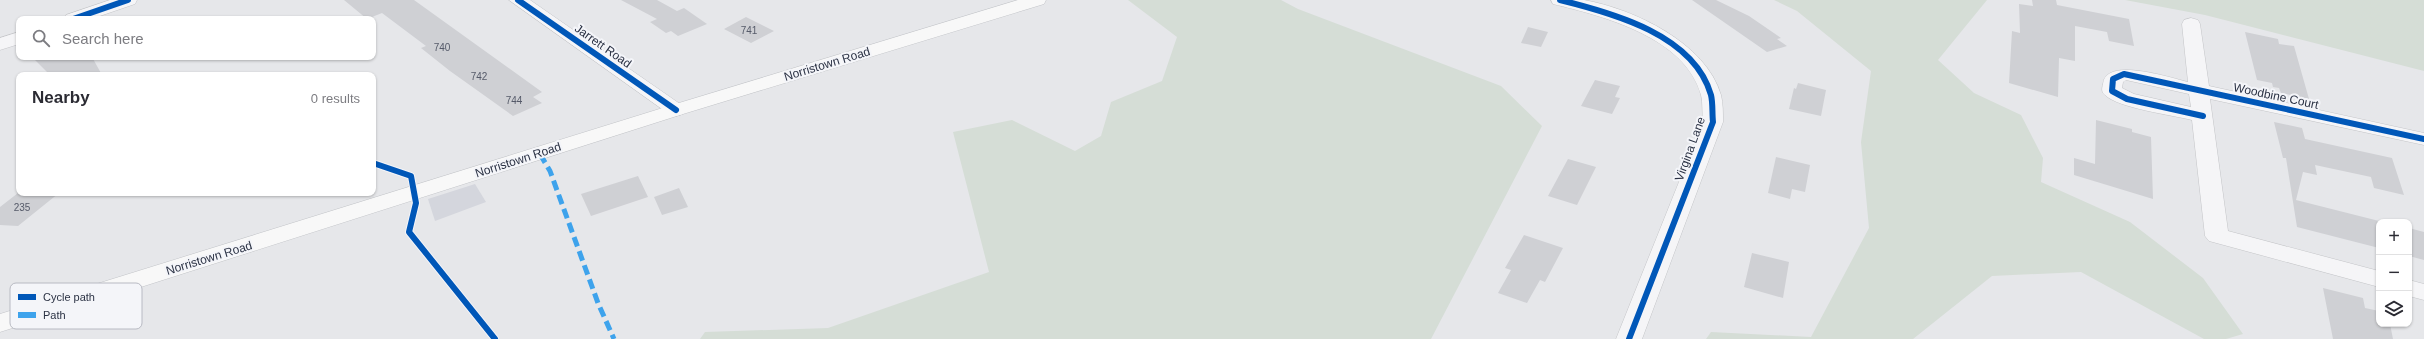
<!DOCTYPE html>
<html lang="en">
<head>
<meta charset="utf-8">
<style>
  body { margin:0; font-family:Arial,sans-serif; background:#f2f2f3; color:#2b2b33 }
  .controls { position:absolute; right:12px; bottom:12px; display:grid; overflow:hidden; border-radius:8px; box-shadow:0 1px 3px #0004 }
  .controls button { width:36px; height:36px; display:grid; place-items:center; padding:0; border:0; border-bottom:1px solid #e1e1e2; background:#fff; color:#2b2b33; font:20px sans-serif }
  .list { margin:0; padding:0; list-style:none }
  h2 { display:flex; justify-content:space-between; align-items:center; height:52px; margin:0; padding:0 16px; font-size:17px }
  h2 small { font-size:13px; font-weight:400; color:#7c7c81 }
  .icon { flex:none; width:22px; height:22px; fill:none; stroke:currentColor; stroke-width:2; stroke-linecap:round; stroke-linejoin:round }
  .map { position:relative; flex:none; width:2424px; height:339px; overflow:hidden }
  .search { position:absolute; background:#fff; box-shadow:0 1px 3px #0004; left:16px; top:16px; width:360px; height:44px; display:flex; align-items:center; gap:10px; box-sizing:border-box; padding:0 14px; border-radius:8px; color:#7c7c81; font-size:15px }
  .panel { position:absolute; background:#fff; box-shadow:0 1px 3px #0004; left:16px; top:72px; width:360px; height:124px; border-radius:8px }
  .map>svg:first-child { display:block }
  .built { fill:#d4d6dd }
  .green { fill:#d5ddd6 }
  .building { fill:#cfd0d4 }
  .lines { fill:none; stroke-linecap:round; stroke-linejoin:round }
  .minor-casing { stroke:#c4c5c8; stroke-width:1 }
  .major-casing { stroke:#c2c4c8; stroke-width:1 }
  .minor { fill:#f5f5f7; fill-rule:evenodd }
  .major { fill:#f8f8f8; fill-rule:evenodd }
  .quiet { stroke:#3ea3ec; stroke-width:5; stroke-dasharray:10 5; stroke-linecap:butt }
  .cycleway-casing { stroke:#f4f5f9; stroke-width:8 }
  .cycleway { stroke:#0057b8; stroke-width:6 }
  .labels { text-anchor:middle; stroke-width:4; stroke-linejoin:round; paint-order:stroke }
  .number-label { font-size:10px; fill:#555a69 }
  .street-label { font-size:12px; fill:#2b3244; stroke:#f4f5f9 }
  .key { fill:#f4f5f9; stroke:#b8bac3; stroke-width:1 }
  .key-label { font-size:11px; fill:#2b3244 }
</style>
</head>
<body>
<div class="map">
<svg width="2424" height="339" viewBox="0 0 2424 339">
  <rect width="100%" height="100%" fill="#e6e7ea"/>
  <path class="built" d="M475 184 486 202 435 221 428 199Z"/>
  <path class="green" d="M1128 0H1281L1298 9 1501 86 1542 126 1431 339H700L705 332 828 328 989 272 953 132 1012 120 1075 151 1101 136 1111 102 1162 81 1177 37Z
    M1774 0H1987L1938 60 1974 93 2021 115 2043 158 2041 182 2130 222 2203 278 2243 334 2226 339H2204L2081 272 1992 276 1913 339H1706L1711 332 1811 337 1869 228 1861 142 1871 71 1797 11Z
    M2125 0H2424V71L2205 15Z"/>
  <path class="building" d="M344 0H414L542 92 533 97 542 103 513 116 450 71 421 48 426 46 382 13 367 19Z
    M621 0H657L677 11 684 8 707 24 678 36 671 31 666 33 650 22 657 19Z
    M1692 0H1716L1749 16 1781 38 1777 39 1787 46 1767 52Z
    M2032 0H2056L2057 5 2129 19 2134 46 2109 41 2107 32 2075 26V61L2059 58 2058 97 2009 83 2012 31 2020 33 2019 4 2033 6Z
    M746 17 774 31 751 43 724 29Z
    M1528 27 1548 32 1541 47 1521 43Z
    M2245 32 2278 39 2279 44 2294 46 2309 99 2281 93 2279 88 2273 87 2272 83 2257 80Z
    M32 57H92L102 75H50Z
    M1595 80 1620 86 1615 97 1620 98 1612 114 1581 106Z
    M1798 83 1826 90 1821 116 1789 109 1794 88 1796 89Z
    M2096 120 2132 129V132L2151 137 2153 199 2074 175V158L2095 164Z
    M2274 122 2302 128 2305 139 2392 158 2404 195 2374 188 2371 177 2315 165 2317 175 2303 172 2296 200 2383 222H2379V248L2297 227 2286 158H2283Z
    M1776 157 1810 165 1805 192 1792 189 1790 199 1768 193Z
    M1568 159 1596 167 1577 205 1548 196Z
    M638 176 648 197 591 216 581 194Z
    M679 188 688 207 662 215 654 197Z
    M18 193H59L18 226 0 225V207Z
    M2409 228 2424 232V260L2409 256Z
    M1524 235 1563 248 1545 282 1540 280 1527 303 1498 293 1511 270 1505 268Z
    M1752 253 1789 262 1783 298 1744 287Z
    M2323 288 2363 298 2365 308 2379 311V324H2390L2393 339H2333Z"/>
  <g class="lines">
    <g class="minor-casing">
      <path id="minor" d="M110 0H137L135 4 91 19H64L66 15Z
        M509 0H530L683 106 686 110 683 114 676 116 669 114Z
        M1551 0C1562 0 1574 0 1584 0 1634 9 1706 43 1721 95 1723 103 1723 113 1723 122L1642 339H1616L1703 122C1702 113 1703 103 1701 95 1685 37 1603 16 1553 4Z
        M2191 18 2198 20 2200 24 2209 86 2424 133V145L2210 99 2228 231 2379 271V287L2209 241 2205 236 2192 120C2172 115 2118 108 2105 95 2101 92 2102 88 2103 84 2105 56 2171 78 2188 82L2182 24 2184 20ZM2126 80 2189 94 2191 107 2134 94 2122 88 2123 82Z
        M19 32V44L0 50V38Z
        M2409 280 2424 284V300L2409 296Z"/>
    </g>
    <g class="major-casing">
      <path id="major" d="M1018 0H1046L1044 4 683 114 0 332V314L669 106Z"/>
    </g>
    <use href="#minor" class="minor"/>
    <use href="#major" class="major"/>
    <path class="quiet" d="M540 154 550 171 598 303 614 339"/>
    <g class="cycleway-casing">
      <path id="cycleway" d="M518 0 676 110
        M1560 0C1613 13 1694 35 1711 95 1713 103 1712 113 1713 122L1629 339
        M73 19 128 0
        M2203 116 2127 99 2112 91 2113 79 2124 74 2424 139
        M373 163 411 176 416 203 409 232 495 339"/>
    </g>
    <use href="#cycleway" class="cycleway"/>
  </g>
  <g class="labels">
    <g class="number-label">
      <text x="749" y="34">741</text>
      <text x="442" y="51">740</text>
      <text x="479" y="80">742</text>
      <text x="514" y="104">744</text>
      <text x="22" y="211">235</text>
    </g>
    <g class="street-label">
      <text transform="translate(603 46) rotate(35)" y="4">Jarrett Road</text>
      <text transform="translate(827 64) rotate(-17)" y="4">Norristown Road</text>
      <text transform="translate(2276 96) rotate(12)" y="4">Woodbine Court</text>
      <text transform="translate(1690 149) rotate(-70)" y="4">Virgina Lane</text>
      <text transform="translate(518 160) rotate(-18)" y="4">Norristown Road</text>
      <text transform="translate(209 258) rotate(-17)" y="4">Norristown Road</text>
    </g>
  </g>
  <rect x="10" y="283" width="132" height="46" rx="6" class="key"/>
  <rect x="18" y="294" width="18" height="6" fill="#0057b8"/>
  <rect x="18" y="312" width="18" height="6" fill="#3ea3ec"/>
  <g class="key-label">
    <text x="43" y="301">Cycle path</text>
    <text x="43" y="319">Path</text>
  </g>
</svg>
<div class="controls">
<button>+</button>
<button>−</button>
<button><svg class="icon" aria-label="layers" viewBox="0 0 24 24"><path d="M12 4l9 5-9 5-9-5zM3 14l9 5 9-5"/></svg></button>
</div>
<div class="search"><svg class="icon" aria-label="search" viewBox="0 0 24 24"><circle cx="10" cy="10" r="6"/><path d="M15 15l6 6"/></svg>Search here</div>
<section class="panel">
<h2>Nearby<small>0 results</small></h2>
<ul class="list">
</ul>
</section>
</div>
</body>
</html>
